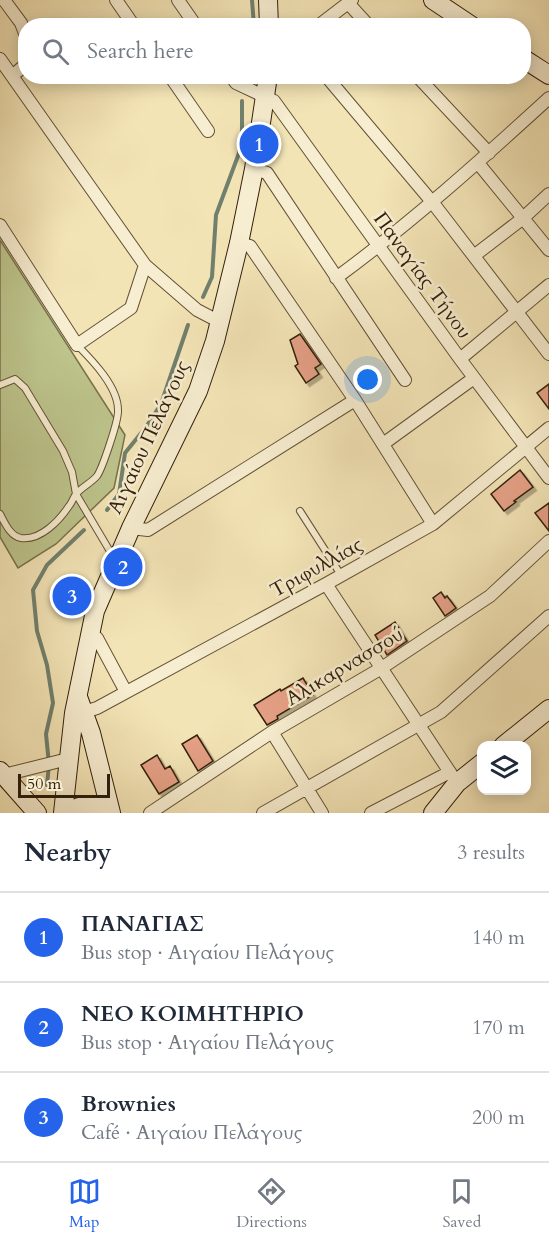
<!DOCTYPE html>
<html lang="en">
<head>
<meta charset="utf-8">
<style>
  body { margin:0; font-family:Cardo,serif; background:#f2f2f3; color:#1f2937 }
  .controls { position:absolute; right:18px; bottom:18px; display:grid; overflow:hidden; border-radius:12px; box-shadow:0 3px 15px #0003 }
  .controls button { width:54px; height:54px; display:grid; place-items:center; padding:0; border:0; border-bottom:2px solid #e0e1e3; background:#fff; color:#1f2937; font:30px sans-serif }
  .scale { position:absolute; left:18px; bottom:15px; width:92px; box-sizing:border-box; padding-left:6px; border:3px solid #33210c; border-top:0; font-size:16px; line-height:21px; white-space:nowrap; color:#33210c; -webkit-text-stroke:4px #f7edd0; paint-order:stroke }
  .you { position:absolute; left:368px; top:380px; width:21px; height:21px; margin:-15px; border:4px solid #fff; border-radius:50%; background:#1a73e8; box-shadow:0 0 0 9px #1a73e833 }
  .badge { display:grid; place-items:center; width:39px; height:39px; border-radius:50%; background:#2563eb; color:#fff; font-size:20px; font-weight:700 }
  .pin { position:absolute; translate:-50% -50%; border:3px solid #fff; box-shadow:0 2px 6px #0006 }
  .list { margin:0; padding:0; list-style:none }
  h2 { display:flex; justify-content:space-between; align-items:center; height:78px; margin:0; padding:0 24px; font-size:26px }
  h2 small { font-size:20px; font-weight:400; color:#747a83 }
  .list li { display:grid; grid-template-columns:39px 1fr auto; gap:18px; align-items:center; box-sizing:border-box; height:90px; padding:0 24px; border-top:2px solid #e0e1e3 }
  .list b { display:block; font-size:22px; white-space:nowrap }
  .list p { margin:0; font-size:20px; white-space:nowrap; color:#747a83 }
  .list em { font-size:20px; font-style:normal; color:#747a83 }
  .icon { flex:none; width:33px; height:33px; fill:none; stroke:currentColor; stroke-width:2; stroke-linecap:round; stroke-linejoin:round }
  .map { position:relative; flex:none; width:549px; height:813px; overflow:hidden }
  .search { position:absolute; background:#fff; box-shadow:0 3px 15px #0003; left:18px; right:18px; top:18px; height:66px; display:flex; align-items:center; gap:15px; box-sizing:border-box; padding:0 21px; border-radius:24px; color:#747a83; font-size:22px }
  .sheet { height:348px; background:#fff }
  nav { display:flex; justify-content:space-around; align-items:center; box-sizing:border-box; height:84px; border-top:2px solid #e0e1e3; background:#fff; font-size:16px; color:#747a83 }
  nav a { display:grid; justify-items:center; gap:3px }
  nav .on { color:#2563eb }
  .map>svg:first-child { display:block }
  .green { fill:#bdc48c; stroke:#78724c; stroke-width:1.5 }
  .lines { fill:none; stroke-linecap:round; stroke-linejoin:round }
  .stream { stroke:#71806e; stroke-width:4 }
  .building { fill:#e5a086; stroke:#33210c; stroke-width:1.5; filter:url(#shadow) }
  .lane-casing { stroke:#635236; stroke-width:8 }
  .street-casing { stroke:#635236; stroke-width:14 }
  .secondary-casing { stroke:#33210c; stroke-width:20 }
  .lane { stroke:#f7edd0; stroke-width:6 }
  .street { stroke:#f7edd0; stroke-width:12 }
  .secondary { stroke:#f7edd0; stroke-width:18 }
  .labels { text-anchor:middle; stroke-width:5; stroke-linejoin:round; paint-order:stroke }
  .street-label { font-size:20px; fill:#33210c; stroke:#f7edd0 }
</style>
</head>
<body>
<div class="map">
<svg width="549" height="813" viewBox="0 0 549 813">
  <defs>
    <filter id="shadow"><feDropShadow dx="3.5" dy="3.5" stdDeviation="0" flood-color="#0004"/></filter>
  </defs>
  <rect width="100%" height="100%" fill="#f3e4b6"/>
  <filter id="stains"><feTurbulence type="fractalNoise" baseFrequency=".00333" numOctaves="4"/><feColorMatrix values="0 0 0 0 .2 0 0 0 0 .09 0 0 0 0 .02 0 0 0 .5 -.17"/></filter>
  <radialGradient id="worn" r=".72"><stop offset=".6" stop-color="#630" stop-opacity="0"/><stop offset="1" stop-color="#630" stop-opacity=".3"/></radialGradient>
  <path class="green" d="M0 240 125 435 114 488 56 544 18 568 0 537Z"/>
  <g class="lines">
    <path class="stream" d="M252 0 254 26
      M203 297 212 277 216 215 242 145V101
      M107 510 119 494 125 453 146 427 161 404 188 325
      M47 785 49 764 46 734 53 703 47 665 37 631 33 590 47 565 84 530"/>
  </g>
  <path class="building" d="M300 334 321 364 315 368 319 374 306 383 295 366 298 364 290 340Z
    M549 384V409L537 393Z
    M520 470 533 487 514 501 516 502 504 511 491 494Z
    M549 503V531L535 513Z
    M441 592 445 598 447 596 456 608 445 616 433 598Z
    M395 622 407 641 387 655 375 635Z
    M303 678 313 695 277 716 278 719 267 725 254 705 280 689 281 691Z
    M197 735 213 761 198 771 182 744Z
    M157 755 165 769 170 766 179 782 159 794 141 765Z"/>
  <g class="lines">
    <g class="lane-casing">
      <path id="lane" d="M0 385 15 379 25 388 63 451 72 472 76 494 114 558
        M300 511 341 575
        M0 514C5 523 10 536 21 538 40 541 59 521 69 506 72 503 73 498 76 494 82 487 91 483 97 476 102 469 119 420 118 410 118 387 93 361 77 345"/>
    </g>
    <g class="street-casing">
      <path id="street" d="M4 0 21 23 26 36
        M116 0 134 26
        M178 0 196 26
        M348 3 369 26
        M318 26 352 0
        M0 59 145 265 131 308 77 345 0 225
        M12 76 24 66 26 59
        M170 76 208 131
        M231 76 236 83 274 101 460 359 549 478
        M326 76 433 203 549 354
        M417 76 489 153
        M478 163 549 250
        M254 169 267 173 405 380
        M239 243 250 246 355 400 433 524
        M475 255 522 219 549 194
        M145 265 197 310 220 322
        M336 278C411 223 480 161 549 98
        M460 359 549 285
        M383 444 474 378
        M131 528 148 530 355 400
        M326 584 457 783
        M90 637 97 638 126 692
        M84 712 97 708 326 584 433 524 549 428
        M272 732 322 813
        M0 776 68 759
        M150 813 272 732 380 669 490 596 549 541
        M263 813 441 712 549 616
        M371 813 450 772"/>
    </g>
    <g class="secondary-casing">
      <path id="secondary" d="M268 0 269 26
        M433 0 472 26
        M524 59 549 75
        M78 697 91 733 111 813
        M503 746 549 709
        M0 771 37 813
        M63 813 74 713 95 611 131 528 198 391 215 341 239 243 254 169 268 76
        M69 813C81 803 97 802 110 813
        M433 813 457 783 482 763"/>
    </g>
    <use href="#lane" class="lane"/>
    <use href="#street" class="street"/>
    <use href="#secondary" class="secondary"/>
  </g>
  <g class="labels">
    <g class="street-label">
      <text transform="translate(423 275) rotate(54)" y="7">Παναγίας Τήνου</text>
      <text transform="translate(148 437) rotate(-65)" y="7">Αιγαίου Πελάγους</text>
      <text transform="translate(316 567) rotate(-29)" y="7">Τριφυλλίας</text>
      <text transform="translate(344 666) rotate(-31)" y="7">Αλικαρνασσού</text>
    </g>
  </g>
  <rect width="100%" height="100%" filter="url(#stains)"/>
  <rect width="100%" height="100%" fill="url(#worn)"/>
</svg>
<div class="controls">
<button><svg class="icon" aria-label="layers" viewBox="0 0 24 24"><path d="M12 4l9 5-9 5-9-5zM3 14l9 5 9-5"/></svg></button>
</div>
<div class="scale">50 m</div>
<div class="you"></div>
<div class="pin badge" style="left:259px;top:144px">1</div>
<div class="pin badge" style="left:123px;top:567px">2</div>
<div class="pin badge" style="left:72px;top:596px">3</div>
<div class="search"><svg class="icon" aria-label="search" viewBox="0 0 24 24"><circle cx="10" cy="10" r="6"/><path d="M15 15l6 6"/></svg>Search here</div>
</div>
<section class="sheet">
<h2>Nearby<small>3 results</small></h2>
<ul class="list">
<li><span class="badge">1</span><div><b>ΠΑΝΑΓΙΑΣ</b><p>Bus stop · Αιγαίου Πελάγους</p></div><em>140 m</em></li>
<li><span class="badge">2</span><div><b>ΝΕΟ ΚΟΙΜΗΤΗΡΙΟ</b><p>Bus stop · Αιγαίου Πελάγους</p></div><em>170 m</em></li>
<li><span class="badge">3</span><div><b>Brownies</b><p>Café · Αιγαίου Πελάγους</p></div><em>200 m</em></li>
</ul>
</section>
<nav>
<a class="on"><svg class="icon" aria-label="map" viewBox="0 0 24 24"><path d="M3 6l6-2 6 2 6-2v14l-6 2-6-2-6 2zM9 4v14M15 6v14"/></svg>Map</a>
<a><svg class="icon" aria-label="directions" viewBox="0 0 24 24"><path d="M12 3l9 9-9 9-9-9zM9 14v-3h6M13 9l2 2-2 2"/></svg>Directions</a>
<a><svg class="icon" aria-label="saved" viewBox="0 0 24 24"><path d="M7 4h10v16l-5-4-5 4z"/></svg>Saved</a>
</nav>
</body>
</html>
